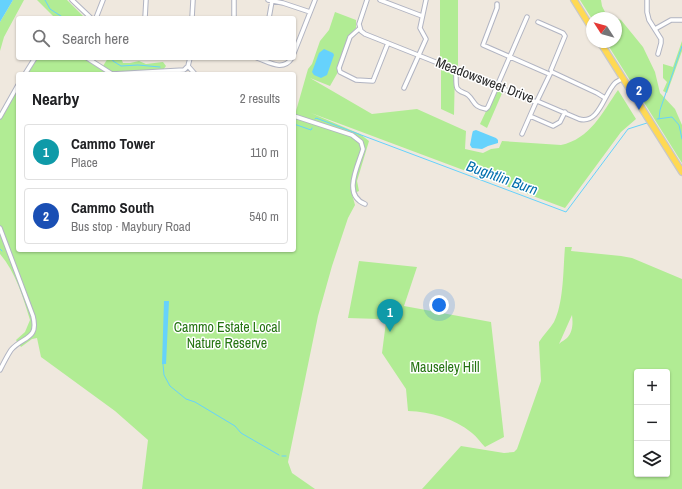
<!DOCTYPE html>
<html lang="en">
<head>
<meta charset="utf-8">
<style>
  body { margin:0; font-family:"Archivo Narrow",sans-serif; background:#f6f6f6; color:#202124 }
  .controls { position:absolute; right:12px; bottom:12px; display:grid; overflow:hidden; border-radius:4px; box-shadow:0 1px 3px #0004 }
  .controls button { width:36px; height:36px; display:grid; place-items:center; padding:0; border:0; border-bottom:1px solid #e0e0e0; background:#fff; color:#202124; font:20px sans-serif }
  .compass { position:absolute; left:586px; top:12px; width:36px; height:36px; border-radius:50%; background:#fff; box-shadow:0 1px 3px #0004; rotate:306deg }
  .you { position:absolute; left:439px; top:305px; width:14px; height:14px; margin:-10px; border:3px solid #fff; border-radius:50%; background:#1a73e8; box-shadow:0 0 0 6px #1a73e833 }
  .badge { display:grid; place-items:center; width:26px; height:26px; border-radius:50%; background:#2563eb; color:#fff; font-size:13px; font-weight:700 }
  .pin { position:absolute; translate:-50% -33px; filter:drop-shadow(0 1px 2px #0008) }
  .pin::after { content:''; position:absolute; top:21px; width:14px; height:12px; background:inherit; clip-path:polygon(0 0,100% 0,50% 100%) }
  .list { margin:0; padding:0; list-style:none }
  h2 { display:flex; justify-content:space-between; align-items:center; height:52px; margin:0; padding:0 16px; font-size:17px }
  h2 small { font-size:13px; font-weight:400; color:#757577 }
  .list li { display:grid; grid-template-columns:26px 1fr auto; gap:12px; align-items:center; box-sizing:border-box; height:56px; margin:0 8px 8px; padding:0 8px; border:1px solid #e0e0e0; border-radius:4px }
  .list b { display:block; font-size:15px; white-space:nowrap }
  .list p { margin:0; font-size:13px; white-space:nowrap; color:#757577 }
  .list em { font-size:13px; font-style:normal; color:#757577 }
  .icon { flex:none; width:22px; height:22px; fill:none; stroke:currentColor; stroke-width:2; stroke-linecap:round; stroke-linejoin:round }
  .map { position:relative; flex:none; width:682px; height:489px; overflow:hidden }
  .search { position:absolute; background:#fff; box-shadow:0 1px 3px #0004; left:16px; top:16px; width:280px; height:44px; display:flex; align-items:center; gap:10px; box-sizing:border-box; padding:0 14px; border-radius:4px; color:#757577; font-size:15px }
  .panel { position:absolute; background:#fff; box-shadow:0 1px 3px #0004; left:16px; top:72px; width:280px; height:180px; border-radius:4px }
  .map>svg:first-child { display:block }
  .green { fill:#b1ec94; fill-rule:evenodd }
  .water { fill:#66d2fc }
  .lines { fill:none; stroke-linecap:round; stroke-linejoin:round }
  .stream { stroke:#66d2fc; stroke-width:1 }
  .minor-casing { stroke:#b1b4c2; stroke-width:5.5 }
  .primary-casing { stroke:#c8c8c8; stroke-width:8 }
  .minor { stroke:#fff; stroke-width:3.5 }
  .primary { stroke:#ffd953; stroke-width:5.5 }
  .labels { text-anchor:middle; stroke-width:3; stroke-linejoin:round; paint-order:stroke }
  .street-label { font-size:14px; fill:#2c2c2c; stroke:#fff }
  .park-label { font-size:14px; fill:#257412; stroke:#fff }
  .water-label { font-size:15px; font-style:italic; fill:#006fad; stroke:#fff }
</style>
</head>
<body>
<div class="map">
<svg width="682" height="489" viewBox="0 0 682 489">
  <rect width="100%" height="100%" fill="#efe8de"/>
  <path class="green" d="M13 0H24L4 37 0 51V22Z
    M37 0H67L85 18H55Z
    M440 0H458V69L440 63Z
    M580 0H601L602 6 607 16 615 18H592V19Z
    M335 12 356 20V28L349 36 338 67V72L330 86 310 78 372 114 417 109 466 131 465 149 483 153 491 149 499 148 502 141 561 145C590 139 602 113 618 90L636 119 621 132 565 208 311 113 360 134 369 141 357 181 359 191 352 194 355 205 348 218 332 266 318 316 288 462 292 473 315 489H142L148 440 115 411 41 357 37 338 32 339 21 347 16 340 25 332 30 320C23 297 16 273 0 254V120L18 88V250H294V118L308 69 312 64 320 41 329 30Z
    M616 18 621 20 643 47 655 72 660 93 675 109 682 125V163L606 42H616Z
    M682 41V51L667 93 663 91 667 82 663 78V64L673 67Z
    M37 58H83L108 74H27Z
    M108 58H121L123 63H130L139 61 146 64 163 62 166 66 163 70 111 72 106 70 103 66Z
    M441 65 455 69 454 115 441 109Z
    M497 88 503 91 487 128 480 124Z
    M565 247H572L571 251 621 256 632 258 682 279V489H422L461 446 504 453 514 452 517 449 541 381 539 342C543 335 550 329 554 322 564 302 563 269 565 247ZM572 315C573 323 573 332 567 338 565 340 562 341 559 344ZM637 372H667V474H637Z
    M359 261 417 267 404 306 491 322 504 437 485 447C481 443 477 437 472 433 454 418 431 412 408 411L406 389 382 353 386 322 379 319 348 318Z"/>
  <path class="water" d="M0 0H13L0 22Z
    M324 49 333 53 334 55 327 75 321 78 314 75 312 72 319 53Z
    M476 130 496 138 498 140V143L488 146 482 149 472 148 470 145C471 141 472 133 473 131Z
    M164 301H169L166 364H162Z"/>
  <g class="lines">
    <path class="stream" d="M45 0 50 9 64 18
      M112 58 113 61 121 66 138 65 160 67
      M183 74H188
      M315 119 316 118 566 212 628 129 647 123
      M657 119 672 117 679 125 682 139
      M659 119 660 110 682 46
      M294 124 311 130 312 128
      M0 249 2 251
      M163 364 164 375 170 386 186 399 195 402 235 426 241 433 279 455
      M282 456H286"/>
    <g class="minor-casing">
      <path id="minor" d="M72 0 91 18
        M268 0 283 3 310 12
        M367 0 359 24 361 31 365 34 536 102 537 101 579 119C599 125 604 94 615 83 617 81 621 80 623 78
        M380 0 422 16
        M647 0V12L649 20 661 39V43L658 54
        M497 4V8L483 45 549 74
        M96 18 103 0
        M145 18 146 0
        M192 18 193 0
        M234 18V0
        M269 18 272 1
        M538 22 563 33 565 36 551 70 552 72
        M360 28 350 37 339 68 340 72 356 80 373 81 388 43
        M655 29 671 20H682
        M294 53 315 0
        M87 58 112 74 184 70 188 66 190 58
        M257 58C269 62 283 72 292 58
        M188 66 195 74
        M455 69C457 75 455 83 457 88 460 93 465 92 468 95 475 101 473 107 486 109L488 107 527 17
        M552 72 597 93 605 98
        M25 74 35 58
        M404 88 426 39 420 28 426 0
        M537 101 550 74
        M294 116 352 135 361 142 363 149C358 166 342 195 365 204
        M530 116 553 126 560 122 565 112
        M0 117 18 85
        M522 134 536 102
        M0 228 33 316C39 340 23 336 11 350 7 356 3 364 0 370"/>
    </g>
    <g class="primary-casing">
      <path id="primary" d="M574 0 592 29
        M600 42 682 172"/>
    </g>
    <use href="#minor" class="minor"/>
    <use href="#primary" class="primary"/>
  </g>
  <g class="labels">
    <g class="street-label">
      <text transform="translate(485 80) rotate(21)" y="5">Meadowsweet Drive</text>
    </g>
    <g class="park-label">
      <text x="227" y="332">Cammo Estate Local<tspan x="227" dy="16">Nature Reserve</tspan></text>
      <text x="445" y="372">Mauseley Hill</text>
    </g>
    <g class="water-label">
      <text transform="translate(502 178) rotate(20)" y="5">Bughtlin Burn</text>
    </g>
  </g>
</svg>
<div class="controls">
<button>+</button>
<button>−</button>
<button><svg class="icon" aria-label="layers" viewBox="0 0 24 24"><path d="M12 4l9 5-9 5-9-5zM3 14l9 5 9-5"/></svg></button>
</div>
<svg class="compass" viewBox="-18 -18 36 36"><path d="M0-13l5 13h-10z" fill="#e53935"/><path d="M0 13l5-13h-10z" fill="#757577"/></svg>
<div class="you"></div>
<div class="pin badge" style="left:390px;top:332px;background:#0f9aa8">1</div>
<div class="pin badge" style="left:639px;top:110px;background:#1a4fb4">2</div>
<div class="search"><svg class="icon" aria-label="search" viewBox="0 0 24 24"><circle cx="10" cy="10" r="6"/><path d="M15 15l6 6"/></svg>Search here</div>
<section class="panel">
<h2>Nearby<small>2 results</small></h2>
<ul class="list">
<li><span class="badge" style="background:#0f9aa8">1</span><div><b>Cammo Tower</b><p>Place</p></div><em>110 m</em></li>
<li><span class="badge" style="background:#1a4fb4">2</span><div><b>Cammo South</b><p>Bus stop · Maybury Road</p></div><em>540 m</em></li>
</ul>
</section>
</div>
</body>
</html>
